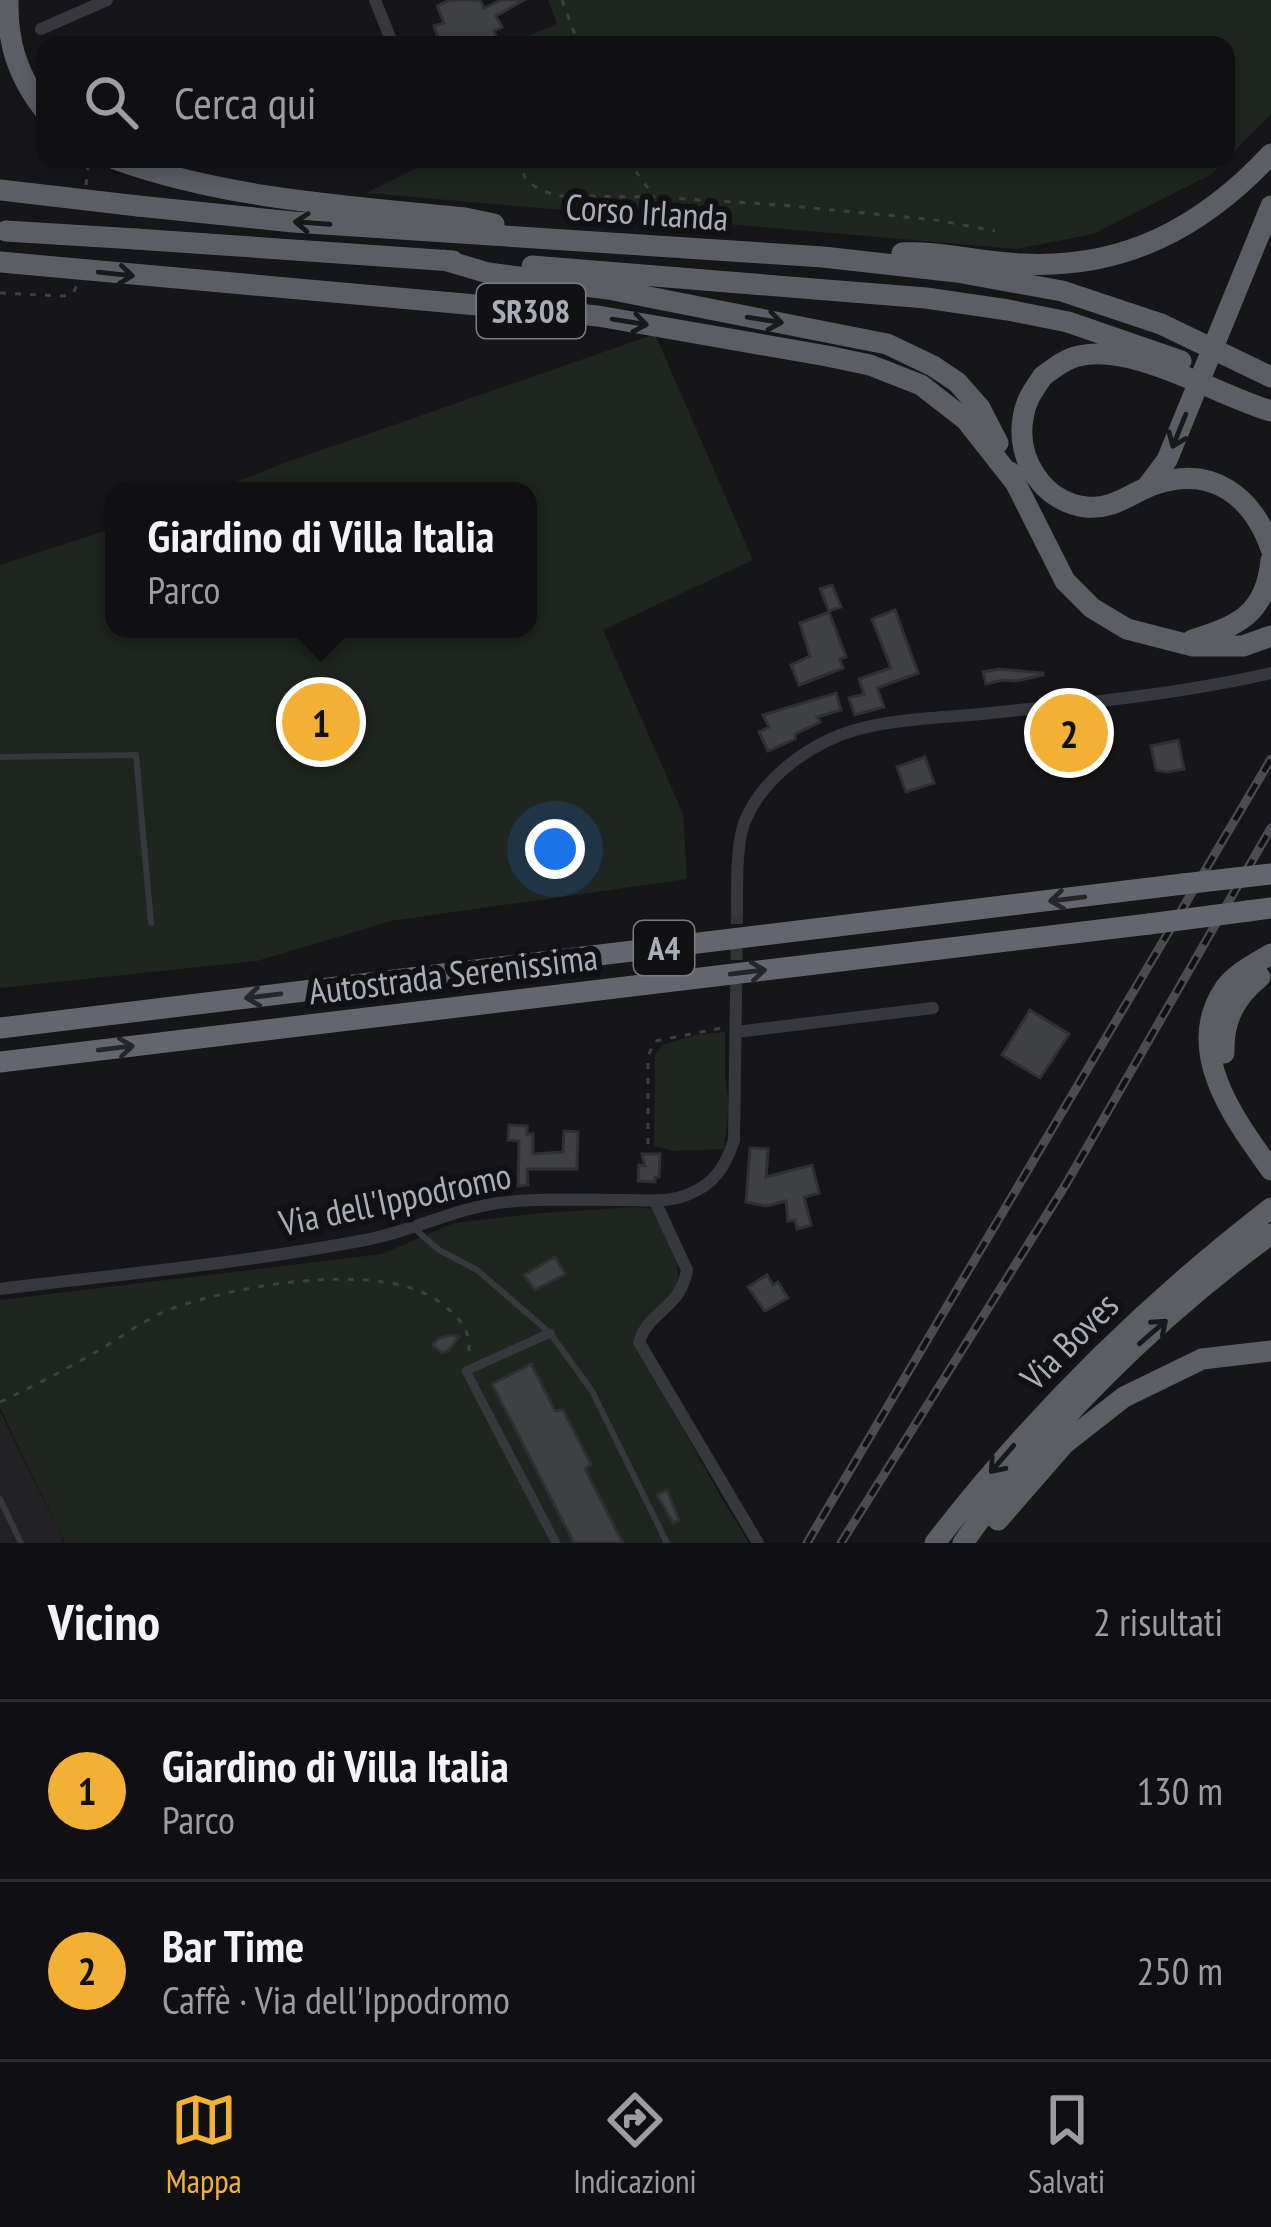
<!DOCTYPE html>
<html lang="it">
<head>
<meta charset="utf-8">
<style>
  body { margin:0; font-family:"PT Sans Narrow",sans-serif; background:#1e1e20; color:#f1f3f6 }
  .you { position:absolute; left:555px; top:849px; width:42px; height:42px; margin:-30px; border:9px solid #fff; border-radius:50%; background:#1a73e8; box-shadow:0 0 0 18px #1a73e833 }
  .badge { display:grid; place-items:center; width:78px; height:78px; border-radius:50%; background:#f2b134; color:#111; font-size:39px; font-weight:700 }
  .pin { position:absolute; translate:-50% -50%; border:6px solid #fff; box-shadow:0 3px 12px #0006 }
  .popup { position:absolute; left:105px; top:482px; width:432px; height:156px; box-sizing:border-box; display:grid; place-content:center; border-radius:24px; background:#101012; filter:drop-shadow(0 3px 9px #0005); font-size:39px; white-space:nowrap; color:#9c9d9f }
  .popup b { font-size:45px; color:#f1f3f6 }
  .popup::after { content:''; position:absolute; left:50%; top:100%; margin-left:-24px; border:24px solid transparent; border-top-color:#101012 }
  .list { margin:0; padding:0; list-style:none }
  h2 { display:flex; justify-content:space-between; align-items:center; height:156px; margin:0; padding:0 48px; font-size:51px }
  h2 small { font-size:39px; font-weight:400; color:#9c9d9f }
  .list li { display:grid; grid-template-columns:78px 1fr auto; gap:36px; align-items:center; box-sizing:border-box; height:180px; padding:0 48px; border-top:3px solid #303032 }
  .list b { display:block; font-size:45px; white-space:nowrap }
  .list p { margin:0; font-size:39px; white-space:nowrap; color:#9c9d9f }
  .list em { font-size:39px; font-style:normal; color:#9c9d9f }
  .icon { flex:none; width:66px; height:66px; fill:none; stroke:currentColor; stroke-width:2; stroke-linecap:round; stroke-linejoin:round }
  .map { position:relative; flex:none; width:1271px; height:1543px; overflow:hidden }
  .search { position:absolute; background:#101012; box-shadow:0 6px 18px #0003; left:36px; right:36px; top:36px; height:132px; display:flex; align-items:center; gap:30px; box-sizing:border-box; padding:0 42px; border-radius:24px; color:#9c9d9f; font-size:45px }
  .sheet { height:516px; background:#101012 }
  nav { display:flex; justify-content:space-around; align-items:center; box-sizing:border-box; height:168px; border-top:3px solid #303032; background:#101012; font-size:33px; color:#9c9d9f }
  nav a { display:grid; justify-items:center; gap:6px }
  nav .on { color:#f2b134 }
  .map>svg:first-child { display:block }
  .built { fill:#222225 }
  .green { fill:#1e261f }
  .building { fill:#404145; stroke:#303034; stroke-width:3 }
  .lines { fill:none; stroke-linecap:round; stroke-linejoin:round }
  .minor-tunnel { stroke:#333438; stroke-width:12; stroke-dasharray:12 6; stroke-linecap:butt }
  .path { stroke:#3d3f44; stroke-width:3; stroke-dasharray:6 9; stroke-linecap:butt }
  .service { stroke:#37383d; stroke-width:6 }
  .pedestrian { stroke:#37383d; stroke-width:9 }
  .minor { stroke:#37383d; stroke-width:12 }
  .trunk { stroke:#5b5e65; stroke-width:21 }
  .motorway { stroke:#63666e; stroke-width:21 }
  .rail-casing { stroke:#4a4c52; stroke-width:9 }
  .rail { stroke:#111113; stroke-width:4.5; stroke-dasharray:14; stroke-linecap:butt }
  .trunk-bridge { stroke:#5b5e65; stroke-width:21 }
  .motorway-bridge { stroke:#63666e; stroke-width:21 }
  .oneway { stroke:#18191b }
  .oneway2 { stroke:#26262a }
  .labels { text-anchor:middle; stroke-width:12; stroke-linejoin:round; paint-order:stroke }
  .shield { fill:#111113; stroke:#7b7e86; stroke-width:3 }
  .shield-label { font-size:33px; font-weight:bold; fill:#a8adb8 }
  .street-label { font-size:36px; fill:#a8adb8; stroke:#111113 }
</style>
</head>
<body>
<div class="map">
<svg width="1271" height="1543" viewBox="0 0 1271 1543">
  <rect width="100%" height="100%" fill="#161618"/>
  <path class="built" d="M0 1411 61 1535 63 1543H0Z"/>
  <path class="green" d="M548 0H1271V114L1212 174 1093 234 1016 249 366 193 435 159H1226V45H504L557 24Z
    M655 334 753 560 603 630 683 814 687 879 391 921 257 961 0 988V565L114 528V629H528V491H212L290 461Z
    M725 1032V1077L729 1105 724 1149 674 1151 654 1146 655 1055 662 1045 695 1035Z
    M635 1207 653 1209C663 1232 688 1268 674 1293 666 1308 644 1320 634 1336L637 1347 721 1497 749 1543H65L0 1408V1300L382 1254 454 1223 541 1213Z"/>
  <path class="building" d="M450 0H480L484 8 502 0H524L496 16 502 27 494 31 496 36 490 40 481 45H441L434 26 444 23 437 6Z
    M832 585 841 607 829 611 820 589Z
    M895 610 918 673 877 688 884 707 855 715 849 698 864 694 859 679 891 668 872 619Z
    M829 612 846 657 840 659 843 668 799 685 791 665 810 656 800 623Z
    M999 669 1043 673V675L1016 681 1003 680 986 684 983 672Z
    M836 693 841 710 817 717 820 722 795 734V739L768 751 759 732 769 727 763 715Z
    M1178 740 1184 769 1167 772 1156 770 1151 746Z
    M925 757 934 783 906 792 897 767Z
    M1030 1010 1069 1034 1040 1078 1002 1055Z
    M509 1125 527 1126V1134H533V1154L563 1152 564 1131 578 1132 577 1169H527L528 1185 518 1186 519 1141 508 1140Z
    M750 1148 768 1149 766 1177 812 1165 819 1193 804 1197 811 1225 797 1229 795 1220 788 1221 786 1201 766 1206 746 1202Z
    M642 1154H660L659 1177H655V1182L638 1181 639 1165 645 1166Z
    M555 1257 565 1274 535 1290 524 1275Z
    M767 1275 773 1285 778 1282 788 1298 765 1311 748 1287Z
    M452 1335 459 1337 448 1351 442 1353 433 1345 439 1338Z
    M531 1364 555 1411 563 1410 591 1464 585 1469 623 1543H574L492 1384Z
    M667 1490 679 1520 673 1523 657 1495Z"/>
  <g class="lines">
    <path class="minor-tunnel" d="M736 996 737 911"/>
    <path class="path" d="M562 0 579 45
      M518 159 526 180 540 190 560 196 655 197 781 205 936 220 995 231
      M627 159 653 195
      M86 185 89 159
      M0 293 64 296 73 293 77 285
      M648 1144V1056L655 1041 722 1028
      M0 1402C34 1386 67 1369 99 1350 122 1337 146 1318 171 1309 236 1285 383 1259 441 1303 460 1318 473 1332 468 1356"/>
    <path class="service" d="M0 757 136 755 151 923
      M415 1229 439 1250 477 1270 550 1333 592 1391 667 1543
      M0 1499 21 1543"/>
    <path class="pedestrian" d="M550 1333 466 1371 556 1543"/>
    <path class="minor" d="M375 0 393 45
      M41 29 107 0
      M737 911C737 887 736 842 745 821 763 777 811 743 855 730 898 718 946 718 991 713 1085 703 1179 694 1271 673
      M736 1032 933 1008
      M655 1201 687 1270C680 1310 649 1310 639 1342L758 1543
      M0 1289C122 1274 244 1263 365 1240 410 1232 451 1210 497 1203 539 1198 583 1200 626 1200 647 1200 669 1203 689 1194 715 1184 726 1165 734 1140L736 996"/>
    <path class="trunk" d="M8 0C7 43 18 77 45 111
      M115 159C226 199 348 206 465 218L494 224
      M138 206 293 222 823 257 957 272 1062 291 1161 324
      M136 239 453 261
      M902 253C942 251 983 263 1023 264 1125 269 1203 227 1271 154
      M444 260 488 273 608 289 887 344 933 366 957 382 980 408 998 443
      M0 262 598 316 827 356 870 365 921 385 966 420 1014 481
      M532 266 926 298 1008 310 1068 322
      M1043 376C1034 389 1025 401 1023 418 1016 459 1043 502 1086 507 1115 510 1131 492 1156 484 1213 465 1253 497 1271 549
      M1010 472 1065 581 1092 608 1127 629 1193 646H1243L1271 636
      M1146 488 1167 460 1271 206
      M1192 640C1238 626 1266 614 1271 560
      M1271 954C1256 963 1236 973 1225 988 1182 1050 1235 1120 1271 1170
      M1224 1053C1223 1020 1235 997 1260 977
      M998 1520 1064 1444 1124 1397 1202 1359 1271 1351
      M935 1543C1033 1416 1144 1306 1271 1208
      M963 1543C1044 1428 1157 1317 1271 1234"/>
    <path class="motorway" d="M1248 911 1271 908
      M0 1028 1183 884
      M0 1062 1149 924"/>
    <g class="rail-casing">
      <path id="rail" d="M807 1543 1271 759
        M841 1543 1066 1184 1271 828"/>
    </g>
    <use href="#rail" class="rail"/>
    <path class="trunk-bridge" d="M0 190 138 206
      M6 231 136 239
      M1068 322 1181 361
      M1161 324 1271 377
      M1043 376C1053 369 1063 360 1075 357 1130 340 1218 396 1271 411"/>
    <path class="motorway-bridge" d="M1183 884 1271 874
      M1149 924 1248 911"/>
  </g>
  <defs><path id="oneway-shaft" d="M-6 0H5M1.5-3L5.5 0L1.5 3" fill="none" stroke-width="1.6" stroke-linecap="round" stroke-linejoin="round" transform="scale(3)"/></defs>
  <g class="oneway">
    <use href="#oneway-shaft" transform="translate(312 223) rotate(-176)"/>
    <use href="#oneway-shaft" transform="translate(116 274) rotate(6)"/>
    <use href="#oneway-shaft" transform="translate(765 320) rotate(9)"/>
    <use href="#oneway-shaft" transform="translate(630 322) rotate(9)"/>
    <use href="#oneway-shaft" transform="translate(1179 431) rotate(112)"/>
    <use href="#oneway-shaft" transform="translate(1153 1332) rotate(-41)"/>
    <use href="#oneway-shaft" transform="translate(1002 1459) rotate(131)"/>
  </g>
  <g class="oneway2">
    <use href="#oneway-shaft" transform="translate(1067 899) rotate(173)"/>
    <use href="#oneway-shaft" transform="translate(748 972) rotate(-7)"/>
    <use href="#oneway-shaft" transform="translate(263 996) rotate(173)"/>
    <use href="#oneway-shaft" transform="translate(116 1048) rotate(-7)"/>
  </g>
  <g class="labels">
    <g class="shield">
      <rect x="477" y="284" width="108" height="54" rx="9"/>
      <rect x="634" y="921" width="60" height="54" rx="9"/>
    </g>
    <g class="shield-label">
      <text x="531" y="323">SR308</text>
      <text x="664" y="960">A4</text>
    </g>
    <g class="street-label">
      <text transform="translate(647 212) rotate(4)" y="13">Corso Irlanda</text>
      <text transform="translate(453 974) rotate(-7)" y="13">Autostrada Serenissima</text>
      <text transform="translate(395 1199) rotate(-12)" y="13">Via dell'Ippodromo</text>
      <text transform="translate(1069 1341) rotate(-45)" y="13">Via Boves</text>
    </g>
  </g>
</svg>
<div class="you"></div>
<div class="pin badge" style="left:321px;top:722px">1</div>
<div class="popup"><b>Giardino di Villa Italia</b>Parco</div>
<div class="pin badge" style="left:1069px;top:733px">2</div>
<div class="search"><svg class="icon" aria-label="search" viewBox="0 0 24 24"><circle cx="10" cy="10" r="6"/><path d="M15 15l6 6"/></svg>Cerca qui</div>
</div>
<section class="sheet">
<h2>Vicino<small>2 risultati</small></h2>
<ul class="list">
<li><span class="badge">1</span><div><b>Giardino di Villa Italia</b><p>Parco</p></div><em>130 m</em></li>
<li><span class="badge">2</span><div><b>Bar Time</b><p>Caffè · Via dell'Ippodromo</p></div><em>250 m</em></li>
</ul>
</section>
<nav>
<a class="on"><svg class="icon" aria-label="map" viewBox="0 0 24 24"><path d="M3 6l6-2 6 2 6-2v14l-6 2-6-2-6 2zM9 4v14M15 6v14"/></svg>Mappa</a>
<a><svg class="icon" aria-label="directions" viewBox="0 0 24 24"><path d="M12 3l9 9-9 9-9-9zM9 14v-3h6M13 9l2 2-2 2"/></svg>Indicazioni</a>
<a><svg class="icon" aria-label="saved" viewBox="0 0 24 24"><path d="M7 4h10v16l-5-4-5 4z"/></svg>Salvati</a>
</nav>
</body>
</html>
